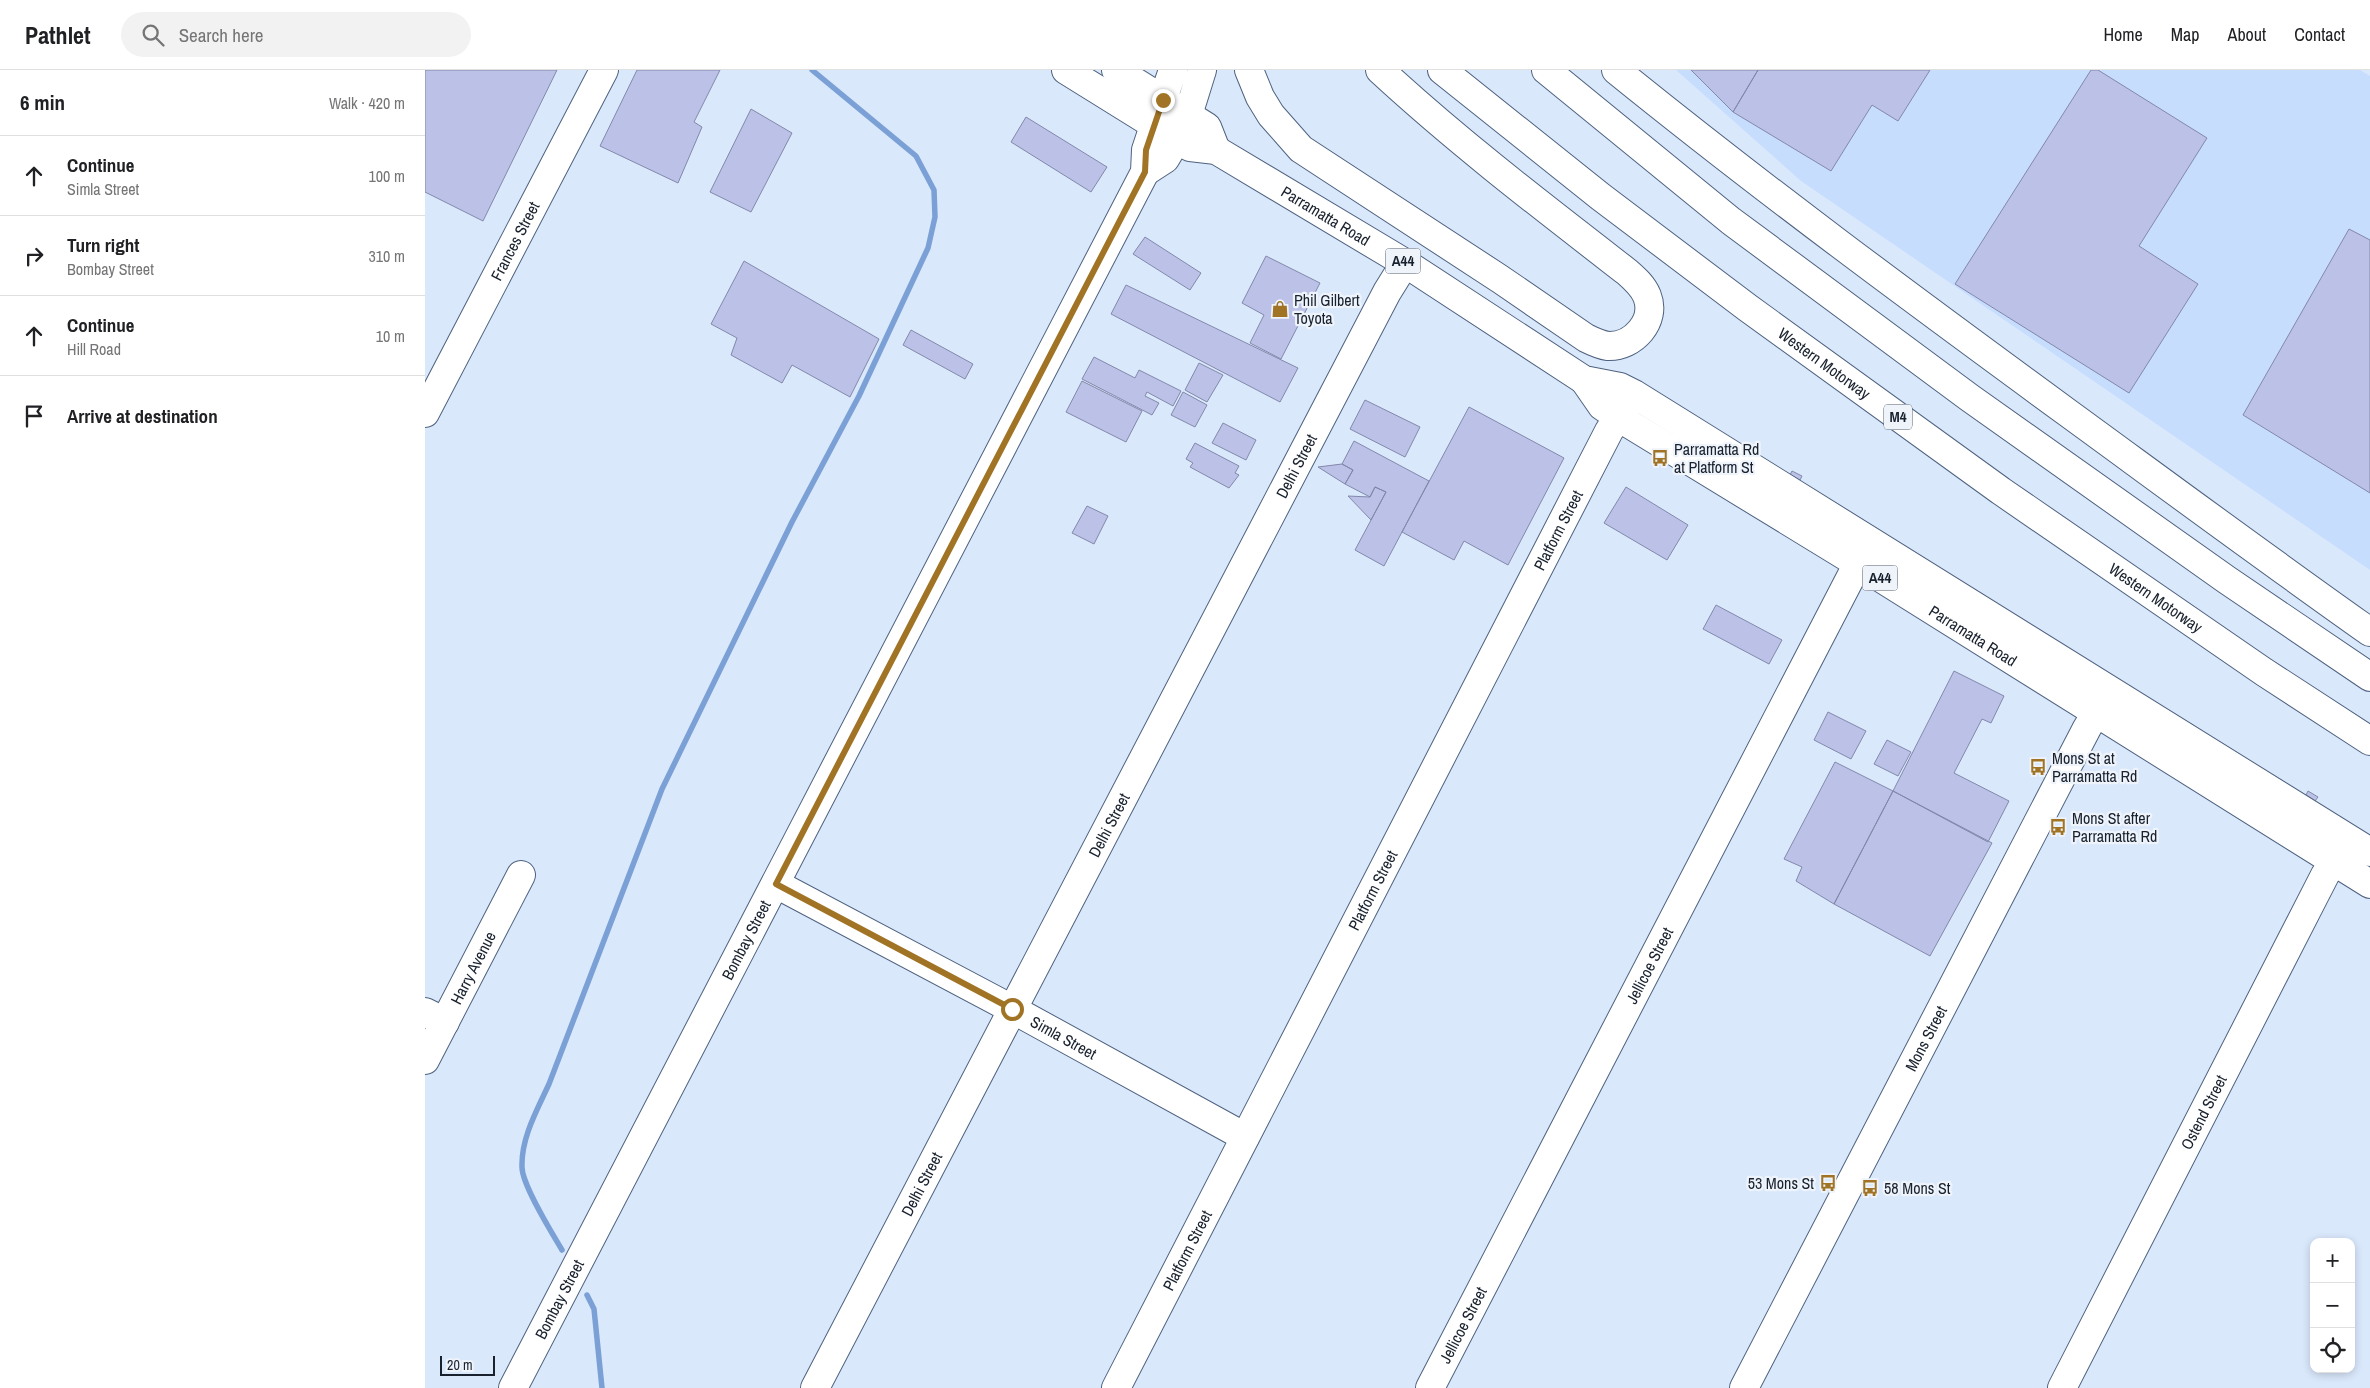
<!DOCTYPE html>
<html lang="en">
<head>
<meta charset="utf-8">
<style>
  body { margin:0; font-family:"Archivo Narrow",sans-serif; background:#f2f2f2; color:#202124 }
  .controls { position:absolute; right:15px; bottom:15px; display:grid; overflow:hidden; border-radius:10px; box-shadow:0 2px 8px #0003 }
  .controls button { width:45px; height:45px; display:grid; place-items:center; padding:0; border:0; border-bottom:1px solid #e0e0e0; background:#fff; color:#202124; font:25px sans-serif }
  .scale { position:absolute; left:15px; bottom:12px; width:55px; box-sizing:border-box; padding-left:5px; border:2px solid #19212e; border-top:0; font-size:14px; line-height:18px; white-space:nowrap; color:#19212e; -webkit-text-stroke:4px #eff4fb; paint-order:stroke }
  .stop { position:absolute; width:15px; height:15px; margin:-11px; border:4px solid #a17425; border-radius:50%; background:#fff }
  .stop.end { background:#a17425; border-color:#fff; box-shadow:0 1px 5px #0008 }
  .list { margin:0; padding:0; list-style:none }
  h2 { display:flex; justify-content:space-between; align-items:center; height:65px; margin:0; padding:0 20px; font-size:21px }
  h2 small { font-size:16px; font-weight:400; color:#757577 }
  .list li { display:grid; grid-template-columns:32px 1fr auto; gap:15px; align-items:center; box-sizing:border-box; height:80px; padding:0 20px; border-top:1px solid #e0e0e0 }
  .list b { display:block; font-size:19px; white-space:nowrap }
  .list p { margin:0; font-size:16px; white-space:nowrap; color:#757577 }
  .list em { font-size:16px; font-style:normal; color:#757577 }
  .icon { flex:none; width:28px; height:28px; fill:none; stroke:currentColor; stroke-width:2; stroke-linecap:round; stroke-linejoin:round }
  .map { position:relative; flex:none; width:1945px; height:1318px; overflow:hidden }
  header { display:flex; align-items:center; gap:30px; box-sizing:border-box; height:70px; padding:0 25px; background:#fff; border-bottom:1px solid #e0e0e0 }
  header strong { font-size:24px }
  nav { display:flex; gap:28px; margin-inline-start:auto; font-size:18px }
  .search { width:350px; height:45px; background:#f2f2f2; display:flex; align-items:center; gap:12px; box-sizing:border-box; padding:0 18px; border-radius:28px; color:#757577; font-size:19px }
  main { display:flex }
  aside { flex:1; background:#fff }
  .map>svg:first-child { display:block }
  .built { fill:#c7ddfd }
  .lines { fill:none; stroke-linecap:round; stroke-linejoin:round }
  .stream { stroke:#7ba0d5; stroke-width:5.5 }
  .building { fill:#bcc2e7; stroke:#8288aa }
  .minor-casing { stroke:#4e627f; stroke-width:30 }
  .major-casing { stroke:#4e627f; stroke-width:30 }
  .highway-casing { stroke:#4e627f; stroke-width:30 }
  .minor { stroke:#fff; stroke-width:28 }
  .major { stroke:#fff; stroke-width:28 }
  .highway { stroke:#fff; stroke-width:28 }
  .route { stroke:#a17425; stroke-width:6 }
  .labels { text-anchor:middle; stroke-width:4.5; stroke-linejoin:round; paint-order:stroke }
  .shield { fill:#eff4fb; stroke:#59606c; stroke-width:1 }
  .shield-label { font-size:15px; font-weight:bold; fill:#19212e }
  .street-label { font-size:16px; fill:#19212e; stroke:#eff4fb }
  .poi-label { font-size:16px; fill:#19212e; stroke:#eff4fb; text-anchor:start }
</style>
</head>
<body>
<header>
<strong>Pathlet</strong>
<div class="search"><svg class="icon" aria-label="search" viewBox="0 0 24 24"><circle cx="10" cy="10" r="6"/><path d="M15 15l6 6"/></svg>Search here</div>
<nav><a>Home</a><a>Map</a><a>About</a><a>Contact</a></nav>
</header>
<main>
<aside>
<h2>6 min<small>Walk · 420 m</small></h2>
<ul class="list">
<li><svg class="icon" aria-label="ahead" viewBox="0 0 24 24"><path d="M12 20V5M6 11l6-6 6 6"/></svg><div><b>Continue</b><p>Simla Street</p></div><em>100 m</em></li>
<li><svg class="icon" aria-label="right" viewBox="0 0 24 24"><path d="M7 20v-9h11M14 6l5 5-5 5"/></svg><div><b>Turn right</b><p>Bombay Street</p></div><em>310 m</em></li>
<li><svg class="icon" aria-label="ahead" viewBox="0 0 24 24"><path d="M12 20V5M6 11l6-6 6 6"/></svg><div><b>Continue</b><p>Hill Road</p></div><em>10 m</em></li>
<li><svg class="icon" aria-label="arrive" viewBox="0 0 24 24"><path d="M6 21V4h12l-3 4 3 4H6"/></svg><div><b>Arrive at destination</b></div></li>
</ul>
</aside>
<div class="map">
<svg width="1945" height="1318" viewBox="0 0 1945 1318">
  <rect width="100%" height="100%" fill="#dae8fc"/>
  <path class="built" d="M1251 0H1935L1945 6V500L1376 111Z"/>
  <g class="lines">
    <path class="stream" d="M137 1180C127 1163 97 1115 97 1097 96 1068 112 1040 124 1014L237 719 367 452 434 326 503 178 510 147 509 120 491 86 387 0
      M162 1225 169 1239 177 1318"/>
  </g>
  <path class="building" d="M0 0H132L58 151 0 122Z
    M212 0H295L269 52 277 57 253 113 175 76Z
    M1266 0H1333L1308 42Z
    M1333 0H1505L1473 51 1447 35 1406 101 1308 42Z
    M1666 0H1673L1782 68 1714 176 1773 214 1704 323 1530 214Z
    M326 39 367 63 326 142 285 122Z
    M601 47 682 97 666 122 586 72Z
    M1924 159 1945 170V423L1818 345Z
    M720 167 776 203 765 220 708 184Z
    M841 186 895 213 856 289 825 273 839 245 817 233Z
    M319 191 454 269 425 327 367 295 357 313 306 285 312 268 286 254Z
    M701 215 873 298 855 332 686 244Z
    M486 260 548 294 540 309 478 275Z
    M669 287 710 308 714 300 756 321 748 336 722 322 720 326 734 333 727 345 657 309Z
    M774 293 798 305 782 332 760 320Z
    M657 311 717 341 701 372 641 342Z
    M758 322 782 335 770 357 746 345Z
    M940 330 995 357 980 387 925 359Z
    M1044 337 1139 388 1083 495 1039 471 1029 490 977 462Z
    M798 353 831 370 821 390 787 373Z
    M929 371 1004 411 959 496 930 480 961 422 950 417 945 427 920 414 928 400 917 394Z
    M770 373 814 396 810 403 814 405 804 418 765 397 768 393 761 389Z
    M917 394 928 400 920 414 893 397Z
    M1367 401 1377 406 1375 410 1365 405Z
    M950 417 961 422 946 450 923 426 945 427Z
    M1201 417 1263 455 1242 490 1179 453Z
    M662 436 683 446 669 474 647 463Z
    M1291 535 1357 570 1344 594 1278 559Z
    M1529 601 1579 626 1566 653 1557 649 1529 703 1584 731 1563 772 1468 721Z
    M1403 642 1441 661 1426 689 1389 670Z
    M1462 670 1486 682 1473 706 1449 694Z
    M1410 692 1468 721 1409 834 1371 811 1377 797 1359 789Z
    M1468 721 1567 773 1505 886 1409 834Z
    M1883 721 1893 727 1890 731 1881 725Z"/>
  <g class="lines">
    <g class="minor-casing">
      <g id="minor">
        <path d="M720 102 740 89 752 69"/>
        <path id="s1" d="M0 343 179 0"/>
        <path id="s2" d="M351 814 587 939 820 1067"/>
        <path d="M0 942 20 952"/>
        <path id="s3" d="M0 990 96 805"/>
        <path id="s4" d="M88 1318 720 102 721 80 729 56"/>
        <path id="s5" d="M390 1318 962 222 980 193"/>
        <path id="s6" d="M691 1318 1184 361 1206 328"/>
        <path id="s7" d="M1005 1318 1444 472"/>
        <path id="s8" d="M1319 1318 1662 658 1684 622"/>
        <path id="s9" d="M1637 1318 1900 805 1922 772"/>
      </g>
    </g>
    <g class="major-casing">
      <path id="major" d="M730 52 748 0
        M753 67 763 45 777 0"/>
    </g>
    <g class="highway-casing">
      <g id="highway">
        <path id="s10" d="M641 0 765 77 791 80 980 193 1159 310 1195 317 1209 324 1945 782"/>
        <path d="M691 0 782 57 791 80"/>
        <path d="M824 0 835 27 846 45 876 79 1075 209 1161 268C1169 272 1175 275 1183 276 1208 277 1232 251 1222 226 1218 216 1210 209 1202 202 1118 137 1033 72 955 0"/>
        <path id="s11" d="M1017 0 1176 127 1323 238 1576 421 1839 602 1945 671"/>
        <path d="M1121 0 1306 151 1545 328 1802 510 1945 607"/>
        <path d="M1191 0C1338 119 1490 231 1643 343 1743 416 1843 490 1945 562"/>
        <path id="s12" d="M1159 310 1177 336 1193 347 1432 493 1945 814"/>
      </g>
    </g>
    <use href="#minor" class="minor"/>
    <use href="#major" class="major"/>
    <use href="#highway" class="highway"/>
  </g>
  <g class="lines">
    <path class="route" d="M587 939 351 814 720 102 721 80 738 30"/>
  </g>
  <defs>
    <g id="shop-bare" transform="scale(1.35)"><path d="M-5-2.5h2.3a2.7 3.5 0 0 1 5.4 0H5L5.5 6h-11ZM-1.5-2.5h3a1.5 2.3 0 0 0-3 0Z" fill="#a17425" stroke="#eff4fb" stroke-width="2.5" paint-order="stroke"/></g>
    <g id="bus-bare" transform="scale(1.35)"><path d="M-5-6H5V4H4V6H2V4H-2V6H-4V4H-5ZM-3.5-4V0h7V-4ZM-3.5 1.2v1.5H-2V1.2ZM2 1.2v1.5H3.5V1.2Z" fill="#a17425" stroke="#eff4fb" stroke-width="2.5" paint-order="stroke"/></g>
  </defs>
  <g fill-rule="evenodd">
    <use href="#shop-bare" x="855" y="239"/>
    <use href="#bus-bare" x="1235" y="388"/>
    <use href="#bus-bare" x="1613" y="697"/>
    <use href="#bus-bare" x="1633" y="757"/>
    <use href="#bus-bare" x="1403" y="1113"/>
    <use href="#bus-bare" x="1445" y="1118"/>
  </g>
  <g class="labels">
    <g class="shield">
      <rect x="960.5" y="178.5" width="35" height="25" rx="4"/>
      <rect x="1459" y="334.5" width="28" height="25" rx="4"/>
      <rect x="1437.5" y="495.5" width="35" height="25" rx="4"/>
    </g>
    <g class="shield-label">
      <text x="978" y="196">A44</text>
      <text x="1473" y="352">M4</text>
      <text x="1455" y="513">A44</text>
    </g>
    <g class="street-label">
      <text dy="6" stroke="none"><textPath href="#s10" startOffset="300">Parramatta Road</textPath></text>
      <text dy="6" stroke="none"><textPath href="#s1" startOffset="194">Frances Street</textPath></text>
      <text dy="6" stroke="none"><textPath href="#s11" startOffset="482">Western Motorway</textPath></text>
      <text dy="6" stroke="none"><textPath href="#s5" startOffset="1040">Delhi Street</textPath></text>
      <text dy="6" stroke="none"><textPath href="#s6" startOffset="965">Platform Street</textPath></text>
      <text dy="6" stroke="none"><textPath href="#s11" startOffset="888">Western Motorway</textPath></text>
      <text dy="6" stroke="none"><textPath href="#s12" startOffset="468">Parramatta Road</textPath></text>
      <text dy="6" stroke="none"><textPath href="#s5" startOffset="635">Delhi Street</textPath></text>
      <text dy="6" stroke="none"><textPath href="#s6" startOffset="560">Platform Street</textPath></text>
      <text dy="6" stroke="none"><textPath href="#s4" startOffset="505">Bombay Street</textPath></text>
      <text dy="6" stroke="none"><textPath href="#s7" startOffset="476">Jellicoe Street</textPath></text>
      <text dy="6" stroke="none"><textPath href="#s3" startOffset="104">Harry Avenue</textPath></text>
      <text dy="6" stroke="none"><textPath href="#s2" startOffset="326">Simla Street</textPath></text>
      <text dy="6" stroke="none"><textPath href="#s8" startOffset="394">Mons Street</textPath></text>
      <text dy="6" stroke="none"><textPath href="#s9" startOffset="310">Ostend Street</textPath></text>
      <text dy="6" stroke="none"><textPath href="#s5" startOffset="230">Delhi Street</textPath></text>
      <text dy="6" stroke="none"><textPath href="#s6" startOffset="155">Platform Street</textPath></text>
      <text dy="6" stroke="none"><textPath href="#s4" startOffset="100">Bombay Street</textPath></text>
      <text dy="6" stroke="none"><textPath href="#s7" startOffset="71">Jellicoe Street</textPath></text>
    </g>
    <g class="poi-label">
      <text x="869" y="236">Phil Gilbert<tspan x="869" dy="18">Toyota</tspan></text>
      <text x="1249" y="385">Parramatta Rd<tspan x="1249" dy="18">at Platform St</tspan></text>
      <text x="1627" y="694">Mons St at<tspan x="1627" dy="18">Parramatta Rd</tspan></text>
      <text x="1647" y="754">Mons St after<tspan x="1647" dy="18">Parramatta Rd</tspan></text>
      <text x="1389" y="1119" text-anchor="end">53 Mons St</text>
      <text x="1459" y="1124">58 Mons St</text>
    </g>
  </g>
</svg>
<div class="controls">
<button>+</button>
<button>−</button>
<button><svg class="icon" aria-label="locate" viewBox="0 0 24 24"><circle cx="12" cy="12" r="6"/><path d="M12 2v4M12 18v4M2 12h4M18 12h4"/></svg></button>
</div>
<div class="scale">20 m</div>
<div class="stop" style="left:587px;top:939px"></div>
<div class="stop end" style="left:738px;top:30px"></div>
</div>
</main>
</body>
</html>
